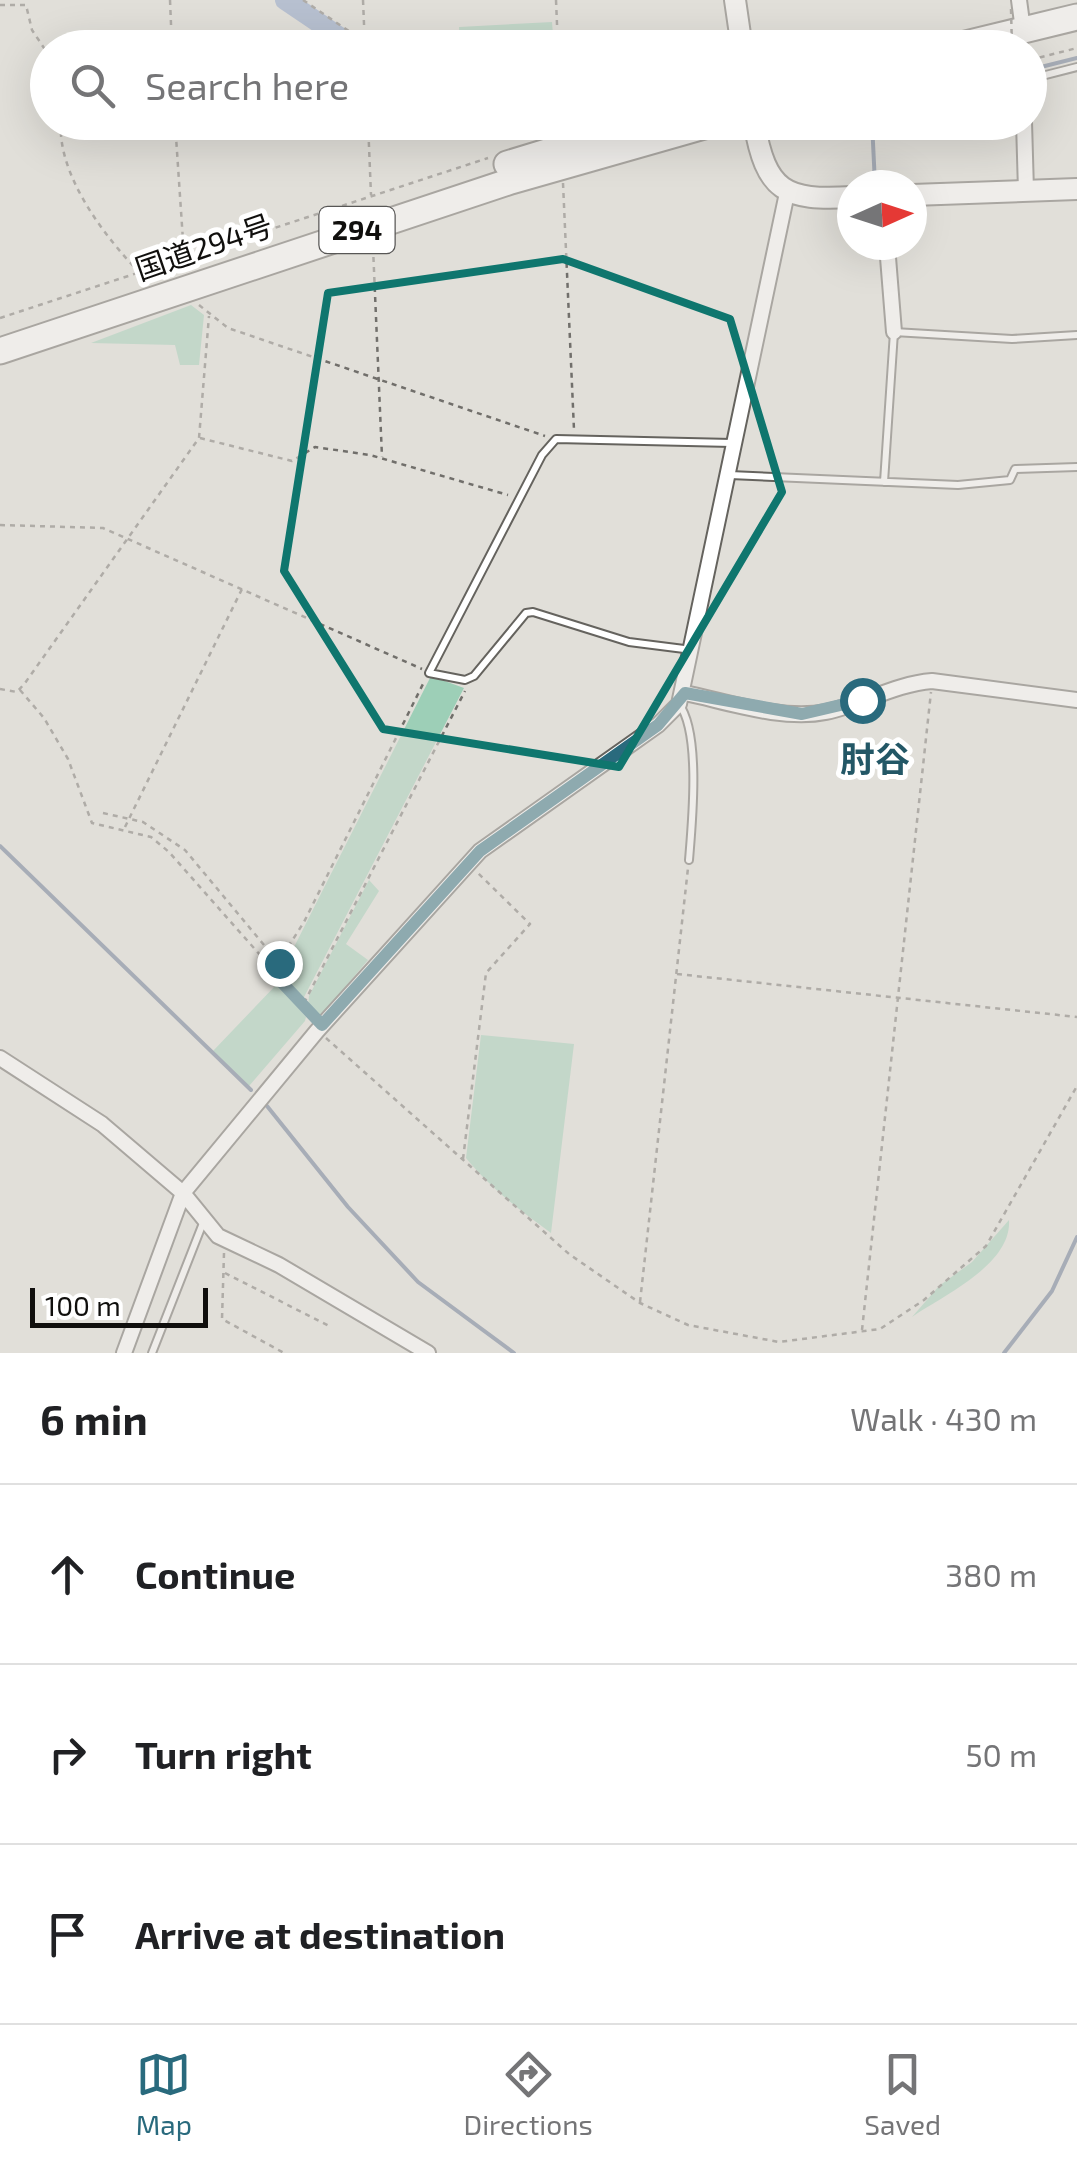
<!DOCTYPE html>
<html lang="en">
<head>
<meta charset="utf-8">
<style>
  body { margin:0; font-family:"Exo 2","Noto Sans JP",sans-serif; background:#f2f2f2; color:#202124 }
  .compass { position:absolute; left:837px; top:170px; width:90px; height:90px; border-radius:50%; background:#fff; box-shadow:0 10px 40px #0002; rotate:87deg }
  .scale { position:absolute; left:30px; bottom:25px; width:178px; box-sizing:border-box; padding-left:10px; border:5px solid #100f0d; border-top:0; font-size:28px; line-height:35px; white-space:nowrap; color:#100f0d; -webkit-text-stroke:8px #fff; paint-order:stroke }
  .stop { position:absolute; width:30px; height:30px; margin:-22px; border:8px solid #296a7d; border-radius:50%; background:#fff }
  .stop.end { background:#296a7d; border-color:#fff; box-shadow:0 2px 10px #0008 }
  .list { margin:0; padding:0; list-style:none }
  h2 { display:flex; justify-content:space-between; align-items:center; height:130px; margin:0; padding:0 40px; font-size:42px }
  h2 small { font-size:32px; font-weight:400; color:#757577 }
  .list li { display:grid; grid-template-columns:65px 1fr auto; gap:30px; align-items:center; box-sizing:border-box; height:180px; padding:0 40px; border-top:2px solid #e0e0e0 }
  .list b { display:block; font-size:38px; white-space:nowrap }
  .list em { font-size:32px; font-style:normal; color:#757577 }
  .icon { flex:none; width:55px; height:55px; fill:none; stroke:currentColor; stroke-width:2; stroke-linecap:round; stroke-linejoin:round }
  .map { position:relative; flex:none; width:1077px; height:1353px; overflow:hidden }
  .search { position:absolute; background:#fff; box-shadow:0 10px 40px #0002; left:30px; right:30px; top:30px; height:110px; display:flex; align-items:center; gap:25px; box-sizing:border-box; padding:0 35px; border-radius:55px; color:#757577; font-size:38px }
  .sheet { height:670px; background:#fff }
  nav { display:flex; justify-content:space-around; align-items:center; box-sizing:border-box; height:140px; border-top:2px solid #e0e0e0; background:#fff; font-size:28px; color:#757577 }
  nav a { display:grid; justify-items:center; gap:5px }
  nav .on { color:#296a7d }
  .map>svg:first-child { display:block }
  .green { fill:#9dcfb7 }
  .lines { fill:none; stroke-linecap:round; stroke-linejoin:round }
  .stream { stroke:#61728e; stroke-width:4 }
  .river { stroke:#849cc6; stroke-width:20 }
  .lane-casing { stroke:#65635e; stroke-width:10 }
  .street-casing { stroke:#65635e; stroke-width:18 }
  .secondary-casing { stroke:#65635e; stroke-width:24 }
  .highway-casing { stroke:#65635e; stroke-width:29 }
  .path { stroke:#716f6b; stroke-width:2.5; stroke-dasharray:5 5; stroke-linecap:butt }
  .lane { stroke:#fff; stroke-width:6 }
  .street { stroke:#fff; stroke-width:14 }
  .secondary { stroke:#fff; stroke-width:20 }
  .highway { stroke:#fff; stroke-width:25 }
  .path-bridge { stroke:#716f6b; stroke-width:2.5; stroke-dasharray:5 5; stroke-linecap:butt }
  .route { stroke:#296a7d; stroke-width:12 }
  .marked { fill:none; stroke:#0f766e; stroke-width:8; stroke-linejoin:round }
  .labels { text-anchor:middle; stroke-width:10; stroke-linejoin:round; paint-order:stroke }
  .shield { fill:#fff; stroke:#585756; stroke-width:2.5 }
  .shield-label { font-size:28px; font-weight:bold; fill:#100f0d }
  .street-label { font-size:30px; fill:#100f0d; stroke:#fff }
  .quarter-label { font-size:35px; font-weight:bold; fill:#235766; stroke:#fff }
</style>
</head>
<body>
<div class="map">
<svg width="1077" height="1353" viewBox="0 0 1077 1353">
  <rect width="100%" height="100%" fill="#e1dfd9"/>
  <path class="green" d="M552 22 554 47H460L459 27Z
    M191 305 204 315 199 365H180L175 345 91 343Z
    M431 676 464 688 303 999 276 970 291 953Z
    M369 880 379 891 346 944 368 960 320 1017 308 1006 309 996Z
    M277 984 306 1017 305 1021 249 1086 213 1051Z
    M481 1035 574 1044 551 1233C520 1210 491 1189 466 1158Z
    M1009 1220C1012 1265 942 1296 912 1317L939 1286 972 1262Z"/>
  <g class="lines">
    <path class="stream" d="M1033 69 1077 58
      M872 122 875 184
      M0 846 251 1090
      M267 1106 348 1207 418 1282 514 1353
      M1004 1353 1052 1291 1077 1237"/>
    <path class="river" d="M285 0 356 48"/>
    <g class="lane-casing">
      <path id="lane" d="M1030 79 1077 67
        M730 475 958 485 1010 480 1015 469 1077 467
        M884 482 894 332 1012 339 1077 335
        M692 650 629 642 533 612 526 613 474 676 465 680 429 673 542 455 556 439 732 443
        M679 704C701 733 692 823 689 860
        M152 1353 203 1223"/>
    </g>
    <g class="street-casing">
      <path id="street" d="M1019 0 1023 30
        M1019 47V48
        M1024 122 1026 191
        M887 245 894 332
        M685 693C728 702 783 721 826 712 863 704 895 684 932 681L1077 700
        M0 1058 102 1124 183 1193 218 1236 279 1265 428 1353
        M124 1353 183 1193 317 1031 480 851 658 725 679 704 787 193"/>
    </g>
    <g class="secondary-casing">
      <path id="secondary" d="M735 0 742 48
        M754 122C766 192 785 201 852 197
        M912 195 1077 189"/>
    </g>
    <g class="highway-casing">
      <path id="highway" d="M949 48 1077 17
        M507 164 645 122
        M0 351 511 181 718 122"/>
    </g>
    <path class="path" d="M170 0 172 48
      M303 0 359 38 383 48
      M363 0 365 48
      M556 0 558 48
      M0 5H26L32 30 48 54
      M646 48 724 44
      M881 48 933 36
      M1030 60 1077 48
      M61 122C57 174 104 236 139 272
      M175 122 185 270
      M368 122 371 195
      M563 183 574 430
      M373 247 382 457
      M199 305 228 328 545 436
      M0 318 488 158
      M200 438 292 461 315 447 370 455 508 495
      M0 525 103 528 422 669
      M0 689 17 692 25 683 199 438 209 316
      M20 690 44 718 68 759 92 823 151 837 169 852 314 1016
      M103 813 143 822 185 850 279 963
      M125 827 242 589
      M272 972 304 922 424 682
      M677 974 1077 1017
      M304 1003 465 691
      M326 1038 569 1254 640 1303 688 1325 779 1342 880 1329 924 1300 986 1246 1077 1086
      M463 1159 486 973 530 924 478 873
      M224 1253 222 1319 284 1353
      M225 1273 331 1327
      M640 1302 688 868
      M862 1330 931 692"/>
    <use href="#lane" class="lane"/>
    <use href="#street" class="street"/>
    <use href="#secondary" class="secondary"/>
    <use href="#highway" class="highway"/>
    <path class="path-bridge" d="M1011 9 1012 48"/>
  </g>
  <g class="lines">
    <path class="route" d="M279 963 272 972 322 1025 480 851 658 725 685 693 802 714 862 700"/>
  </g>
  <path d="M0 0H1077V1353H0ZM563 259 730 319 782 492 619 767 383 729 284 571 328 293Z" fill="#e1dfd9" fill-opacity=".55" fill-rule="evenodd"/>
  <path class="marked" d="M563 259 730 319 782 492 619 767 383 729 284 571 328 293Z"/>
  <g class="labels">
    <rect class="shield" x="319.5" y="207" width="75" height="46" rx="8"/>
    <g class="shield-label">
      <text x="357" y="240">294</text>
    </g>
    <g class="street-label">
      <text transform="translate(204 248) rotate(-19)" y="10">国道294号</text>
    </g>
    <g class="quarter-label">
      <text x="875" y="772">肘谷</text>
    </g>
  </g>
</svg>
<svg class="compass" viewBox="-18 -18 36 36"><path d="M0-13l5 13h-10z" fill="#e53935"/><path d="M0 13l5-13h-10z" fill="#757577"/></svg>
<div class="scale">100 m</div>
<div class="stop" style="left:862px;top:700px"></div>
<div class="stop end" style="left:279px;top:963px"></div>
<div class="search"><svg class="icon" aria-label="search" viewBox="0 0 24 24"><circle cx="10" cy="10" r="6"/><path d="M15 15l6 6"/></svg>Search here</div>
</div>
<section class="sheet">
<h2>6 min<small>Walk · 430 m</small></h2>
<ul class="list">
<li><svg class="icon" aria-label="ahead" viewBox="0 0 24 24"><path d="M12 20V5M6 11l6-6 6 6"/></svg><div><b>Continue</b></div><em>380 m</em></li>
<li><svg class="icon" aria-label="right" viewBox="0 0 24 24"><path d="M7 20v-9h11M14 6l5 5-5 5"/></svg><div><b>Turn right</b></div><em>50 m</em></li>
<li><svg class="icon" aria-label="arrive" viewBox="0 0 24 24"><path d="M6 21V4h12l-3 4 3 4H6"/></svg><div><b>Arrive at destination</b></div></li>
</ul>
</section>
<nav>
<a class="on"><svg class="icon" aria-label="map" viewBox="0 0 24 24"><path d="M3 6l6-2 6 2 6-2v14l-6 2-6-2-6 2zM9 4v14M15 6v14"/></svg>Map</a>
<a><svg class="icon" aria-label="directions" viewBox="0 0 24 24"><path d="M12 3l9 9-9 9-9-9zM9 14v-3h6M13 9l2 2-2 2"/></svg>Directions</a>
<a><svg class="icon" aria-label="saved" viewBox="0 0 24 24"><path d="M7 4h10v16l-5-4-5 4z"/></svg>Saved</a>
</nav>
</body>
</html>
